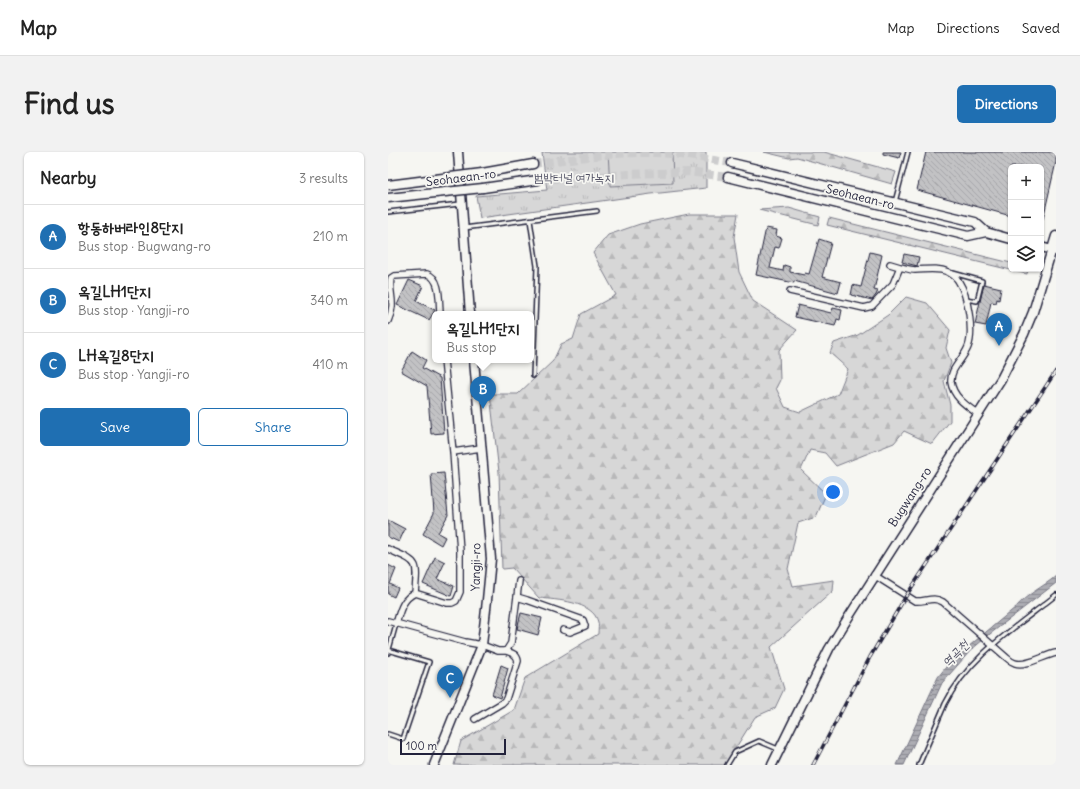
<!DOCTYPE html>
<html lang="en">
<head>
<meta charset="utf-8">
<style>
  body { margin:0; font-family:Delius,"Poor Story",sans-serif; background:#f2f2f2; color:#222 }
  .controls { position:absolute; right:12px; top:12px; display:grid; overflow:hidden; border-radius:6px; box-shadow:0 1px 3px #0004 }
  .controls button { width:36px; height:36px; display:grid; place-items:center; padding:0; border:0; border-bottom:1px solid #e0e0e0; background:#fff; color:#222; font:20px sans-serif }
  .scale { position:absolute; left:12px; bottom:10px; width:106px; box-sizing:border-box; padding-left:4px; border:2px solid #22223b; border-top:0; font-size:11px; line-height:14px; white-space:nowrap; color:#22223b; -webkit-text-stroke:3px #f6f6f2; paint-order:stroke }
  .you { position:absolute; left:445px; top:340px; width:14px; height:14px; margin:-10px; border:3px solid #fff; border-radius:50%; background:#1a73e8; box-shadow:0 0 0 6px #1a73e833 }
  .badge { display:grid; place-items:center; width:26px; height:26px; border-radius:50%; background:#1f6fb2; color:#fff; font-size:13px; font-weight:700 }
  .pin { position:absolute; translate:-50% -33px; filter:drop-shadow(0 1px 2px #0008) }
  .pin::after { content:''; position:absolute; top:21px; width:14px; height:12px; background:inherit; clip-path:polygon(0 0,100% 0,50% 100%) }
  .popup { position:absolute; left:44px; top:159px; width:102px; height:52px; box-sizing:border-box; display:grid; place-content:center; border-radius:6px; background:#fff; filter:drop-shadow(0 1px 3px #0005); font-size:13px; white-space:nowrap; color:#767676 }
  .popup b { font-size:15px; color:#222 }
  .popup::after { content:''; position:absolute; left:50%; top:100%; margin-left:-8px; border:8px solid transparent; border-top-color:#fff }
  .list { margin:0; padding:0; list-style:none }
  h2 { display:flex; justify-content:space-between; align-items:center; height:52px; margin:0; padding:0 16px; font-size:17px }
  h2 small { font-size:13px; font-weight:400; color:#767676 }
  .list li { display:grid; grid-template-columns:26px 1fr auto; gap:12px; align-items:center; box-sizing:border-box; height:64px; padding:0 16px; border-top:1px solid #e0e0e0 }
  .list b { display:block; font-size:15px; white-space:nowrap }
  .list p { margin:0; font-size:13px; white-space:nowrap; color:#767676 }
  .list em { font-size:13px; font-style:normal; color:#767676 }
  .actions { display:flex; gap:8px; padding:12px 16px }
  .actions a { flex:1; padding:9px 0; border:1px solid #1f6fb2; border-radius:6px; text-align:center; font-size:14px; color:#1f6fb2 }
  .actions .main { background:#1f6fb2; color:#fff }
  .icon { flex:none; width:22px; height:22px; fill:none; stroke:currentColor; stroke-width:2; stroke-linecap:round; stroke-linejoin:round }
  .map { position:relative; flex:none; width:668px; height:613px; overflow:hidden; border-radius:6px }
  header { display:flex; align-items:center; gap:24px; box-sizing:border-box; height:56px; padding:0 20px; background:#fff; border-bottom:1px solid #e0e0e0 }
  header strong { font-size:19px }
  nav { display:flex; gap:22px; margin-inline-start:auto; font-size:14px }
  .intro { display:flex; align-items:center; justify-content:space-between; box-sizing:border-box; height:96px; padding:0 24px }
  h1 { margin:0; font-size:28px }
  .button { padding:10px 18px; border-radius:6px; background:#1f6fb2; color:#fff; font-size:14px; font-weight:700 }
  main { display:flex; gap:24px; padding:0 24px }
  aside { flex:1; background:#fff; border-radius:6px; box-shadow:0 1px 3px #0004 }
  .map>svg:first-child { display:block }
  .forest { fill:url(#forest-firs); stroke:#7c7c89 }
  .park { fill:url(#park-tufts); stroke:#7c7c89 }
  .pitch { fill:#d7d7d7; stroke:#7c7c89 }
  .water { fill:url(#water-rules); stroke:#757583 }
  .building { fill:url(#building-back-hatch); stroke:#22223b }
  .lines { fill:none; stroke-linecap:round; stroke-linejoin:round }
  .secondary-tunnel { stroke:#cccccd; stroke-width:8; stroke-dasharray:8 4; stroke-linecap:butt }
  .lane-casing { stroke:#22223b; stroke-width:6 }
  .street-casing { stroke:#22223b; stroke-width:8 }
  .secondary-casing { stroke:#22223b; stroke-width:11 }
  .lane { stroke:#f6f6f2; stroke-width:3 }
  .street { stroke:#f6f6f2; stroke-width:5.5 }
  .secondary { stroke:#f6f6f2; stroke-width:8 }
  .rail-casing { stroke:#22223b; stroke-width:3.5 }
  .rail { stroke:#f6f6f2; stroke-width:2; stroke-dasharray:6; stroke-linecap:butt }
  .secondary-bridge-casing { stroke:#22223b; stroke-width:11; stroke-linecap:butt }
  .secondary-bridge { stroke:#f6f6f2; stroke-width:8 }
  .labels { text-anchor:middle; stroke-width:3.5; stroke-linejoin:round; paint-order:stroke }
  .street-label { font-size:12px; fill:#22223b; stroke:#f6f6f2 }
  .park-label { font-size:12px; fill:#4f4f62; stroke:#f6f6f2 }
  .water-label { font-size:13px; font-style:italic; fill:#535365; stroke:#f6f6f2 }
</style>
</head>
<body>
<header>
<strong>Map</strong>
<nav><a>Map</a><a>Directions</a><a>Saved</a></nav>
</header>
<div class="intro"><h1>Find us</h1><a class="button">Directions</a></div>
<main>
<aside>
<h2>Nearby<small>3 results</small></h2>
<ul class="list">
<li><span class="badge">A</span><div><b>항동하버라인8단지</b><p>Bus stop · Bugwang-ro</p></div><em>210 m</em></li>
<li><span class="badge">B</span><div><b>옥길LH1단지</b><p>Bus stop · Yangji-ro</p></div><em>340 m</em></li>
<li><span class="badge">C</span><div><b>LH옥길8단지</b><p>Bus stop · Yangji-ro</p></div><em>410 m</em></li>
</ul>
<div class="actions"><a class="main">Save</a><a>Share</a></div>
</aside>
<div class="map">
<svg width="668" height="613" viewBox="0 0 668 613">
  <defs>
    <pattern id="forest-firs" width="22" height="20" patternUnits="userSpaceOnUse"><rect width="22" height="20" fill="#d7d7d7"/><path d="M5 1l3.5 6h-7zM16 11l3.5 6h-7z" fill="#b8b8b9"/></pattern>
    <pattern id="park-tufts" width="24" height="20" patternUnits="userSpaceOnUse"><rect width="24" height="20" fill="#d7d7d7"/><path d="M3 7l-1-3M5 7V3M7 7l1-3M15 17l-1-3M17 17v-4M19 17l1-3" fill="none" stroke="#b8b8b9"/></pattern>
    <pattern id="water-rules" width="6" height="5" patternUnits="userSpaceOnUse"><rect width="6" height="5" fill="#adadb3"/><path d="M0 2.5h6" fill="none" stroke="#8c8c93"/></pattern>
    <pattern id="building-back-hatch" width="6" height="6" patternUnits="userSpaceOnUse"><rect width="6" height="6" fill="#c2c2c4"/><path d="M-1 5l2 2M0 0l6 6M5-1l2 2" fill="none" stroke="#a6a6a9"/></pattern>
  </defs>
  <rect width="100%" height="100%" fill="#f6f6f2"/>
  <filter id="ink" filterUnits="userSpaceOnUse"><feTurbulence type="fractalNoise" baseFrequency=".025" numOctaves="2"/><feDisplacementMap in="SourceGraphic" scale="8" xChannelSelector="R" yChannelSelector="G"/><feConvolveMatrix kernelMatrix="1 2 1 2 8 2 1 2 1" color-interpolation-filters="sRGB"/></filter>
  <g filter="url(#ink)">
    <path class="forest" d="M376 0H436L508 20 504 32 409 5 401 6Z
      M401 56 432 65 430 73 371 58Z
      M301 62H350L346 85 351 120 365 149 409 178 391 198 392 228 388 236 397 255 412 260 450 242 460 217 442 201 446 191 470 183 500 163 518 145 539 151 562 178 558 196 563 211 556 229 562 253V269L544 292 516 279 506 291 448 314 437 301 422 298 413 318 438 342 428 365 410 371 400 417 405 434 446 428 445 439 383 495 396 537 387 556 367 565 337 613H66L73 589 126 558 137 526 210 482C210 478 211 473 210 470 205 449 168 448 151 446L124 416 114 417 111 320 102 242H130L165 209 173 192 185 187 193 162 228 143 205 101 220 83 252 72Z
      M441 66 623 111V117H640L639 122 439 73Z"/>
    <path class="park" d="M158 0H318V36L263 42 92 66 88 44 159 38 154 1Z"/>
    <path class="pitch" d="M220 0H284L285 31 222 34Z"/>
    <path class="water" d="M668 424V431L602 482 583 498 554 531 516 613H509L550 525 562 510 628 455C639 442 655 435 668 424Z"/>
    <path class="building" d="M495 0H513L511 6 495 2Z
      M538 0H668V10L655 67H653V15H623V64L529 38Z
      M378 76 389 78 388 84 394 86 391 96 387 95 382 116 395 119 396 113 402 115V120L416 123 417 121 421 122 431 87 443 91 434 125 453 130 450 141 406 129V131L368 123Z
      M482 100 494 103 486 138 490 139 488 143 484 148 463 143 465 133 473 135Z
      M516 102 531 105 529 114 514 110Z
      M21 128 35 134 28 149 47 158 41 168 9 153Z
      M596 132 613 136 611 148 609 147 608 151 603 150 598 174 587 172Z
      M410 153 443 161 445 156 454 158 452 168 449 167 447 174 407 165Z
      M24 199 38 208 34 216 52 226 56 281 43 282 39 234 13 219Z
      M56 321 60 363 50 381 57 385 53 393 35 382 46 361 43 322Z
      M0 368 17 377 11 390 0 385Z
      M47 405 57 410 49 427 66 434 63 444 35 432Z
      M0 413 8 417 2 432 10 436 6 445 0 442Z
      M133 461 154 466 150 483 129 477Z
      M113 513 120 516 112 546 104 543Z"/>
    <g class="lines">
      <path class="secondary-tunnel" d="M145 12C185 7 226 0 267 1 293 2 318 7 344 11
        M150 28 240 22 300 20 340 25"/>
      <g class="lane-casing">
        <path id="lane" d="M507 50 520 0
          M0 60 72 52
          M142 68 149 114 145 224
          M76 76 209 59
          M565 121 594 129 589 149 578 147
          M0 498 41 510 15 587 0 582
          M0 501 8 472
          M339 613 347 600 371 589 390 597
          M531 613 557 552C580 505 628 475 668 443"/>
      </g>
      <g class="street-casing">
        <path id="street" d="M502 112 512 115
          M402 139 476 156 484 154 505 132 512 115C517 116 522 118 527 118 538 118 549 115 560 120 564 122 569 126 571 130 580 144 586 180 580 195 575 208 562 216 563 230 565 245 579 254 590 262
          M0 169C9 150 0 141 3 126L6 124 39 122C53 126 51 149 52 162
          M65 300 93 296
          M0 397C30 411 30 407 27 441 14 447 12 459 8 472
          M486 423 527 449C537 450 545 444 555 450L619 506C621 508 624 510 627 511 638 515 657 503 668 501
          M27 441 59 451H64L68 449 72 440V399L65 300 56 208
          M129 445 139 448 195 468 197 474 182 480 175 478
          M0 469 77 490 94 493 110 499H118L123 491 131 429
          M87 567 114 551 118 547 130 509C129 502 124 501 118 499"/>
      </g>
      <g class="secondary-casing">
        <path id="secondary" d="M70 0 82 162
          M344 11 587 70 598 80 623 87
          M94 21 145 12
          M340 25 580 84 598 80
          M95 36 150 28
          M653 95 668 99
          M46 613 94 493 99 448 103 407 86 208
          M384 613 441 497 460 466 613 227 636 182 645 160 668 84"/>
      </g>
      <use href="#lane" class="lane"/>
      <use href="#street" class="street"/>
      <use href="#secondary" class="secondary"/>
      <g class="rail-casing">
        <path id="rail" d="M425 613 482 505 518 444 668 219"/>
      </g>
      <use href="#rail" class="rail"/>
      <g class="secondary-bridge-casing">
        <path id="secondary-bridge" d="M0 33 94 21
          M0 46 95 36"/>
      </g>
      <use href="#secondary-bridge" class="secondary-bridge"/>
    </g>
  </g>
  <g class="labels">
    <g class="street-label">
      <text transform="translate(73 26) rotate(-7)" y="4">Seohaean-ro</text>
      <text transform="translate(472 45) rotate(14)" y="4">Seohaean-ro</text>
      <text transform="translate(522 345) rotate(-57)" y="4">Bugwang-ro</text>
      <text transform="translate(88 415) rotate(-89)" y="4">Yangji-ro</text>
    </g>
    <g class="park-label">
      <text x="186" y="30">범박터널 여가녹지</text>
    </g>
    <g class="water-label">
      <text transform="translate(567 501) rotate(-45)" y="5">역곡천</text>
    </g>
  </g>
</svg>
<div class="controls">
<button>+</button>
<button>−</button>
<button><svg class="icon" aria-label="layers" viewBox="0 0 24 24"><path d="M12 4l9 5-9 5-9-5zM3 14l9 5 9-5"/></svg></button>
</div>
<div class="scale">100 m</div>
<div class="you"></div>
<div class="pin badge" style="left:611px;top:194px">A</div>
<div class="pin badge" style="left:95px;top:257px">B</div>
<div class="popup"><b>옥길LH1단지</b>Bus stop</div>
<div class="pin badge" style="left:62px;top:546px">C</div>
</div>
</main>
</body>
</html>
